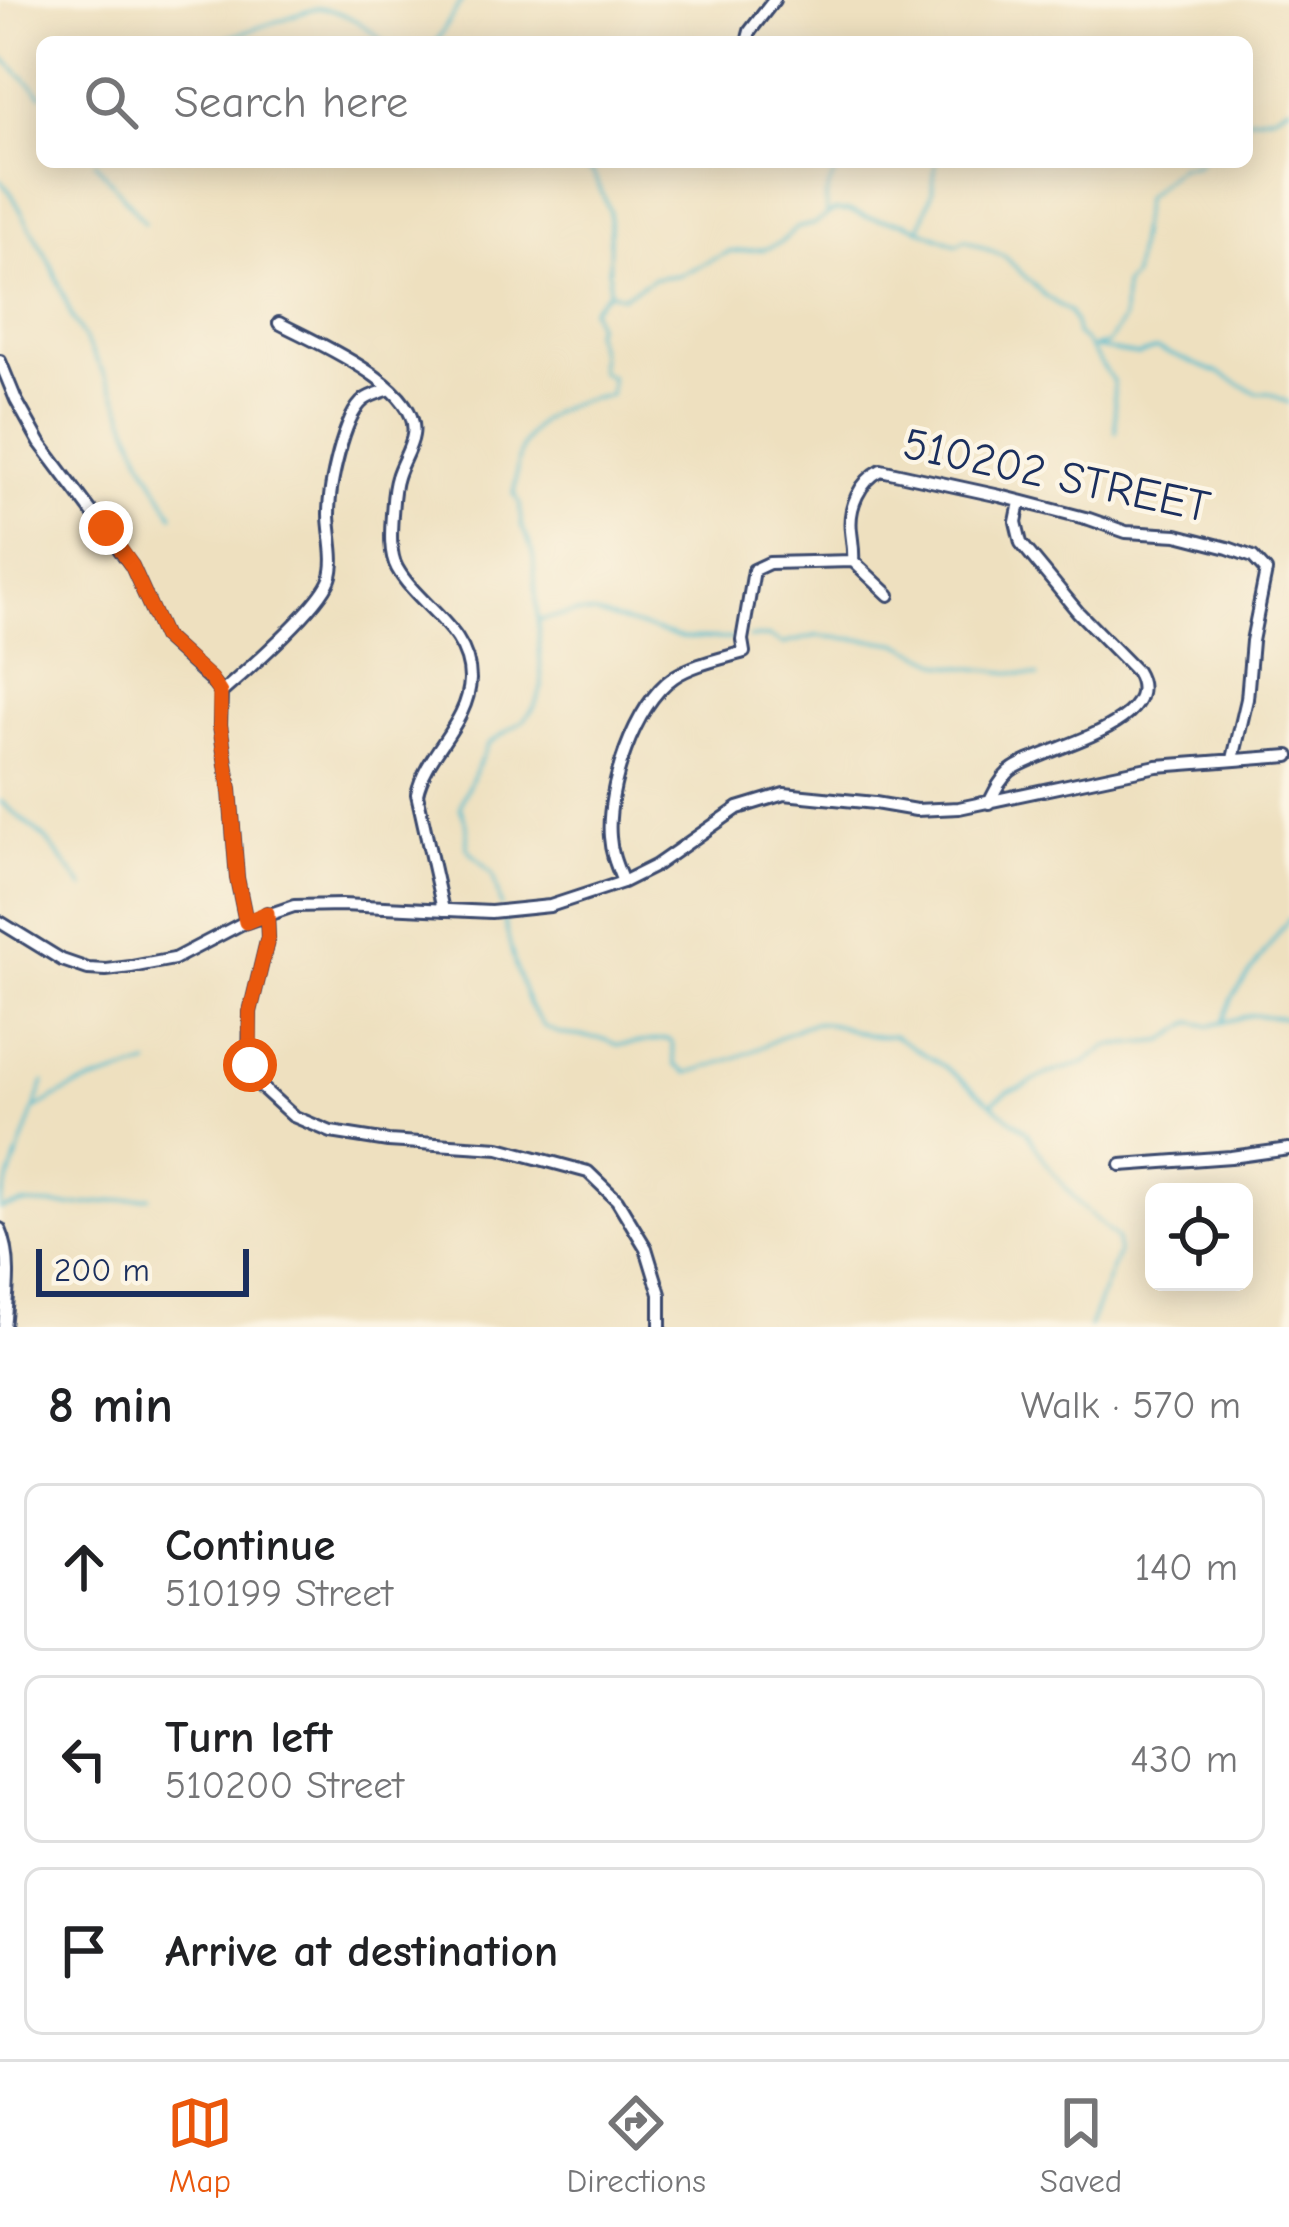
<!DOCTYPE html>
<html lang="en">
<head>
<meta charset="utf-8">
<style>
  body { margin:0; font-family:"Comic Neue",sans-serif; background:#f6f6f6; color:#202124 }
  .controls { position:absolute; right:36px; bottom:36px; display:grid; overflow:hidden; border-radius:18px; box-shadow:0 6px 30px #0003 }
  .controls button { width:108px; height:108px; display:grid; place-items:center; padding:0; border:0; border-bottom:3px solid #e0e0e0; background:#fff; color:#202124; font:60px sans-serif }
  .scale { position:absolute; left:36px; bottom:30px; width:213px; box-sizing:border-box; padding-left:12px; border:6px solid #1b2f5e; border-top:0; font-size:33px; line-height:42px; white-space:nowrap; color:#1b2f5e; -webkit-text-stroke:9px #fcf5e5; paint-order:stroke }
  .stop { position:absolute; width:36px; height:36px; margin:-27px; border:9px solid #ea580c; border-radius:50%; background:#fff }
  .stop.end { background:#ea580c; border-color:#fff; box-shadow:0 3px 12px #0008 }
  .list { margin:0; padding:0; list-style:none }
  h2 { display:flex; justify-content:space-between; align-items:center; height:156px; margin:0; padding:0 48px; font-size:51px }
  h2 small { font-size:39px; font-weight:400; color:#757577 }
  .list li { display:grid; grid-template-columns:78px 1fr auto; gap:36px; align-items:center; box-sizing:border-box; height:168px; margin:0 24px 24px; padding:0 24px; border:3px solid #e0e0e0; border-radius:18px }
  .list b { display:block; font-size:45px; white-space:nowrap }
  .list p { margin:0; font-size:39px; white-space:nowrap; color:#757577 }
  .list em { font-size:39px; font-style:normal; color:#757577 }
  .icon { flex:none; width:66px; height:66px; fill:none; stroke:currentColor; stroke-width:2; stroke-linecap:round; stroke-linejoin:round }
  .map { position:relative; flex:none; width:1289px; height:1327px; overflow:hidden }
  .search { position:absolute; background:#fff; box-shadow:0 6px 30px #0003; left:36px; right:36px; top:36px; height:132px; display:flex; align-items:center; gap:30px; box-sizing:border-box; padding:0 42px; border-radius:18px; color:#757577; font-size:45px }
  .sheet { height:732px; background:#fff }
  nav { display:flex; justify-content:space-around; align-items:center; box-sizing:border-box; height:168px; border-top:3px solid #e0e0e0; background:#fff; font-size:33px; color:#757577 }
  nav a { display:grid; justify-items:center; gap:6px }
  nav .on { color:#ea580c }
  .map>svg:first-child { display:block }
  .lines { fill:none; stroke-linecap:round; stroke-linejoin:round }
  .stream { stroke:#51bbce; stroke-width:3 }
  .minor-casing { stroke:#3b4a6d; stroke-width:16 }
  .minor { stroke:#fff; stroke-width:10 }
  .route { stroke:#ea580c; stroke-width:15 }
  .labels { text-anchor:middle; stroke-width:9; stroke-linejoin:round; paint-order:stroke }
  .street-label { font-size:45px; fill:#1b2f5e; stroke:#fcf5e5 }
</style>
</head>
<body>
<div class="map">
<svg width="1289" height="1327" viewBox="0 0 1289 1327">
  <rect width="100%" height="100%" fill="#fcf5e5"/>
  <filter id="ink" filterUnits="userSpaceOnUse"><feTurbulence type="fractalNoise" baseFrequency=".00833" numOctaves="2"/><feDisplacementMap in="SourceGraphic" scale="24" xChannelSelector="R" yChannelSelector="G"/><feConvolveMatrix kernelMatrix="1 2 1 2 8 2 1 2 1" color-interpolation-filters="sRGB"/></filter>
  <filter id="wash" filterUnits="userSpaceOnUse"><feTurbulence type="fractalNoise" baseFrequency=".004" numOctaves="4" result="noise"/><feDisplacementMap in="SourceGraphic" scale="48" xChannelSelector="R" yChannelSelector="G"/><feGaussianBlur stdDeviation="2.7" result="paint"/><feColorMatrix in="noise" values="0 0 0 0 0 0 0 0 0 0 0 0 0 0 0 0 0 1.4 0 .05"/><feComposite in="paint" operator="in"/></filter>
  <g filter="url(#wash)">
    <rect width="100%" height="100%" fill="#eee0bf"/>
    <g class="lines">
      <path class="stream" d="M215 42 317 8C342 10 366 25 384 42
        M436 42 462 0
        M0 55 42 95
        M1247 119 1274 114 1289 106
        M95 162 145 223
        M0 180 11 193 53 268 71 315 118 399 142 459 173 515
        M826 212V195L839 162
        M919 230 932 193 936 162
        M611 292 622 296 655 278 679 275 729 252 765 249 781 242 797 228 814 224 834 211H850L866 217 905 223 957 245 966 240 1005 257 1044 295 1069 312 1075 324 1076 334 1083 339 1113 381 1116 432
        M1093 347 1107 344 1123 320 1124 286 1133 276 1144 198 1179 167 1196 165 1200 162
        M1094 348 1138 355 1157 349 1218 373 1257 393H1269L1289 403
        M539 620 576 613 596 614 682 638 736 639
        M749 638 769 637 783 644 816 636 880 641 901 644 944 665 1038 676
        M0 801 46 839 84 888
        M501 906 493 875 467 848V826L460 807 464 795 488 744 524 720 534 708 542 687 533 551 521 525 520 503 514 494C516 480 516 460 522 447 538 410 574 401 610 395L611 377 600 372 599 350 593 331 596 325 591 309 609 291 610 211 593 173 575 162
        M503 916 515 966 529 1005 543 1026 561 1034 604 1039 618 1045 667 1039 672 1042 675 1065 687 1073C711 1066 736 1059 759 1048 775 1041 792 1029 810 1024 838 1017 863 1043 893 1035L945 1067 1026 1131 1052 1171 1081 1206 1117 1239 1118 1253 1089 1327
        M1223 1023 1232 998 1289 919
        M991 1103 1009 1091 1023 1087 1047 1074 1085 1063 1108 1046 1164 1041 1192 1022 1209 1026 1251 1015 1289 1018
        M35 1109 73 1088 149 1065
        M0 1205 44 1082
        M0 1209 24 1204 70 1206 150 1197"/>
    </g>
  </g>
  <g filter="url(#ink)">
    <g class="lines">
      <g class="minor-casing">
        <path id="minor" d="M747 42 750 31 774 0
          M279 323C314 342 422 386 413 435 411 449 401 463 397 477 393 489 393 502 392 514 391 529 389 554 397 568 419 607 470 629 470 679 469 724 426 752 417 794L443 910
          M0 361 16 400 40 443 132 566 164 637 210 679 221 693 220 725 230 790 237 878 246 922
          M853 561C854 550 852 542 851 531 848 507 860 481 881 470L1000 496 1089 519 1126 532 1177 535 1228 548 1253 557 1266 571 1252 641 1247 699 1233 759
          M221 693C246 671 319 608 330 579 337 560 329 534 329 514 329 488 343 416 364 400 370 395 382 392 390 389
          M989 803C995 791 1000 780 1010 771 1038 748 1170 726 1136 671L1078 612 1021 543 1016 522 1020 502
          M623 882C617 867 611 854 610 837 606 791 634 704 674 677 694 664 721 659 744 652L742 640 754 570 769 563 853 561 889 595
          M267 913 268 937 250 1012 249 1065 257 1083 293 1116 331 1132 388 1141 499 1148 588 1172 617 1200 646 1248 660 1294V1327
          M0 922 62 960 88 969 106 970 131 967 174 959 241 924 294 906 342 905 491 912 550 906 623 882 655 866 738 808 784 794 875 803 916 810 959 808 1157 766 1289 756
          M1121 1165 1231 1157 1289 1149
          M0 1229C13 1257 7 1297 4 1327"/>
      </g>
      <use href="#minor" class="minor"/>
    </g>
  </g>
  <g class="lines" filter="url(#ink)">
    <path class="route" d="M106 528 132 566 164 637 211 679 220 693V725L230 790 237 878 246 922 267 913 268 937 250 1012V1065"/>
  </g>
  <g class="labels">
    <g class="street-label">
      <text transform="translate(1057 474) rotate(12)" y="16">510202 STREET</text>
    </g>
  </g>
</svg>
<div class="controls">
<button><svg class="icon" aria-label="locate" viewBox="0 0 24 24"><circle cx="12" cy="12" r="6"/><path d="M12 2v4M12 18v4M2 12h4M18 12h4"/></svg></button>
</div>
<div class="scale">200 m</div>
<div class="stop" style="left:250px;top:1065px"></div>
<div class="stop end" style="left:106px;top:528px"></div>
<div class="search"><svg class="icon" aria-label="search" viewBox="0 0 24 24"><circle cx="10" cy="10" r="6"/><path d="M15 15l6 6"/></svg>Search here</div>
</div>
<section class="sheet">
<h2>8 min<small>Walk · 570 m</small></h2>
<ul class="list">
<li><svg class="icon" aria-label="ahead" viewBox="0 0 24 24"><path d="M12 20V5M6 11l6-6 6 6"/></svg><div><b>Continue</b><p>510199 Street</p></div><em>140 m</em></li>
<li><svg class="icon" aria-label="left" viewBox="0 0 24 24"><path d="M17 20v-9H6M10 6l-5 5 5 5"/></svg><div><b>Turn left</b><p>510200 Street</p></div><em>430 m</em></li>
<li><svg class="icon" aria-label="arrive" viewBox="0 0 24 24"><path d="M6 21V4h12l-3 4 3 4H6"/></svg><div><b>Arrive at destination</b></div></li>
</ul>
</section>
<nav>
<a class="on"><svg class="icon" aria-label="map" viewBox="0 0 24 24"><path d="M3 6l6-2 6 2 6-2v14l-6 2-6-2-6 2zM9 4v14M15 6v14"/></svg>Map</a>
<a><svg class="icon" aria-label="directions" viewBox="0 0 24 24"><path d="M12 3l9 9-9 9-9-9zM9 14v-3h6M13 9l2 2-2 2"/></svg>Directions</a>
<a><svg class="icon" aria-label="saved" viewBox="0 0 24 24"><path d="M7 4h10v16l-5-4-5 4z"/></svg>Saved</a>
</nav>
</body>
</html>
